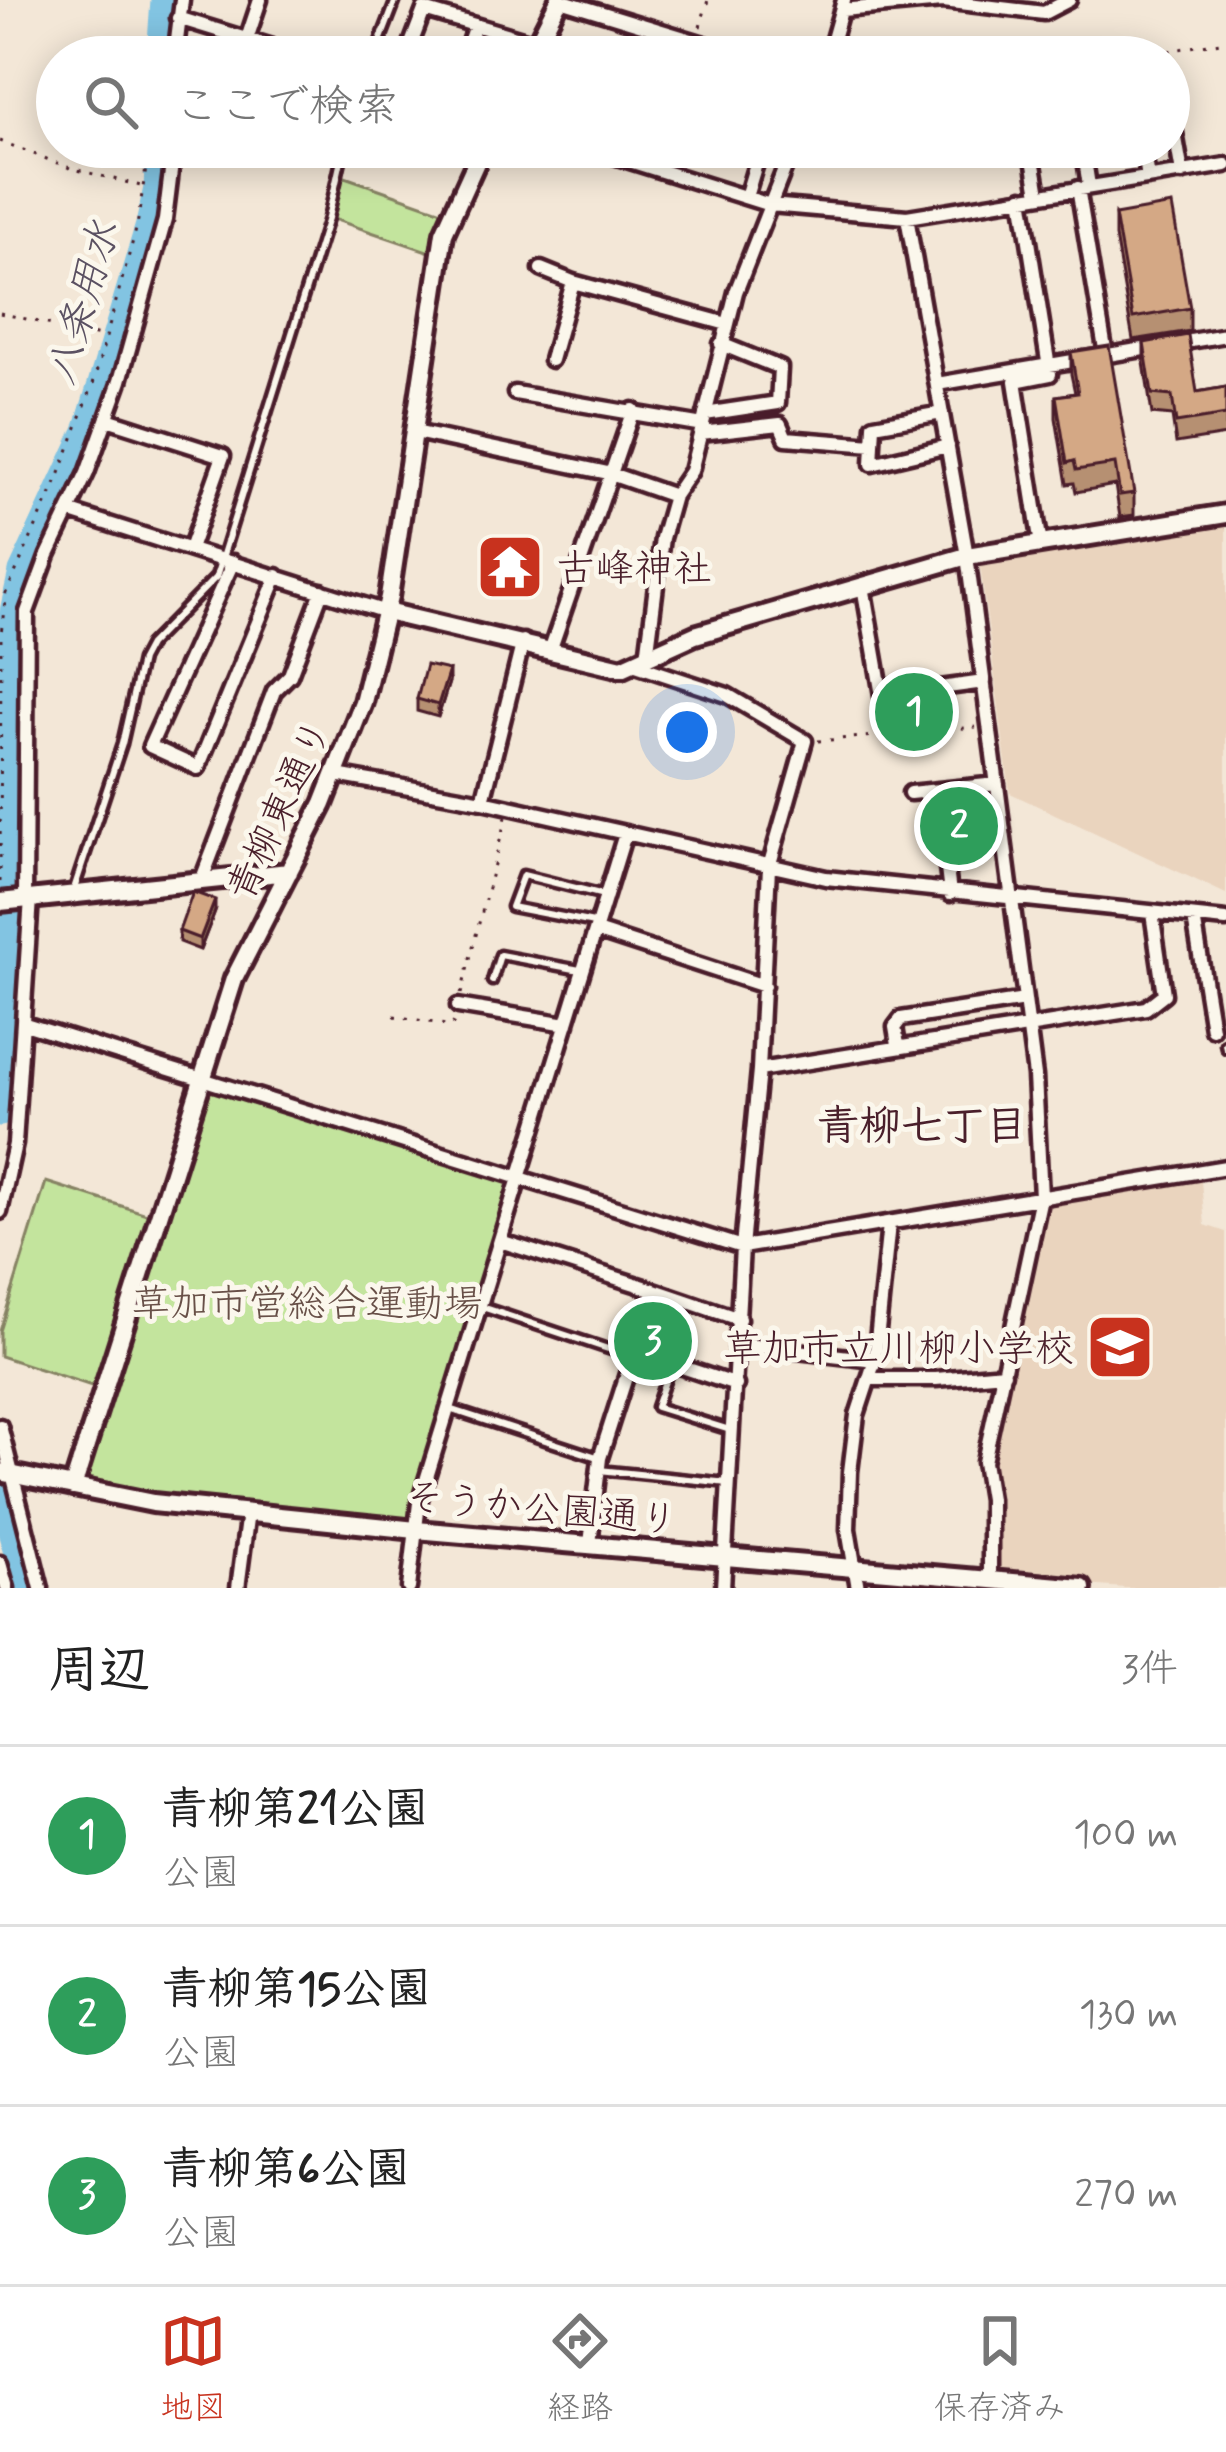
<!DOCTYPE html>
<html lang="ja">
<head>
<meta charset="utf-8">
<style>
  body { margin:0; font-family:Mynerve,"Klee One",sans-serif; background:#f6f6f6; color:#222 }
  .you { position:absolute; left:687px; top:732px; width:42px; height:42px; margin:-30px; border:9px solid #fff; border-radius:50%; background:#1a73e8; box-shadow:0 0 0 18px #1a73e833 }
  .badge { display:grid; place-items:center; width:78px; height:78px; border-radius:50%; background:#c8321e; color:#fff; font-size:39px; font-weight:700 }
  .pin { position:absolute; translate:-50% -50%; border:6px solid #fff; box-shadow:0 3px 12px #0006 }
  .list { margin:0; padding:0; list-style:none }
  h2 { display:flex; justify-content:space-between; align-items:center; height:156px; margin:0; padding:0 48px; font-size:51px }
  h2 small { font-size:39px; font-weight:400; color:#767676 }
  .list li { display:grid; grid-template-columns:78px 1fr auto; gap:36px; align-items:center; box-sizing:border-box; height:180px; padding:0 48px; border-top:3px solid #e0e0e0 }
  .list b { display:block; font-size:45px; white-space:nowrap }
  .list p { margin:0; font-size:39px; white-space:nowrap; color:#767676 }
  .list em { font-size:39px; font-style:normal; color:#767676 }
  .icon { flex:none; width:66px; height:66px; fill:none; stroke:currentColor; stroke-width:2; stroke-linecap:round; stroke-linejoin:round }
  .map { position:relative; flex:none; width:1226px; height:1588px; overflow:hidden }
  .search { position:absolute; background:#fff; box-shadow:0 6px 30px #0003; left:36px; right:36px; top:36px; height:132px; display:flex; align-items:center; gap:30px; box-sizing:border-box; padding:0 42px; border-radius:66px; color:#767676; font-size:45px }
  .sheet { height:696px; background:#fff }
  nav { display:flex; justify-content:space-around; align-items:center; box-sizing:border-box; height:168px; border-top:3px solid #e0e0e0; background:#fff; font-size:33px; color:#767676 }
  nav a { display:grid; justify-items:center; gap:6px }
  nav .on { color:#c8321e }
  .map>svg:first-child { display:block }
  .built { fill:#ead4be }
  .park { fill:#c3e49d; stroke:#868264; stroke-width:3 }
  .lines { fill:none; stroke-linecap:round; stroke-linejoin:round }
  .river { stroke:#82c4e2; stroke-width:27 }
  .lane-casing { stroke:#4a1f2b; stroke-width:15 }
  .street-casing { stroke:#4a1f2b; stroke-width:21 }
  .secondary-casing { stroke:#4a1f2b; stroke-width:26 }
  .path { stroke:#4a1f2b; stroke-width:3; stroke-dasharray:3 9; stroke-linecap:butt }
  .lane { stroke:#fbf7ec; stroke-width:6 }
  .street { stroke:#fbf7ec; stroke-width:12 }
  .secondary { stroke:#fbf7ec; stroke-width:16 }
  .wall { fill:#b69072; stroke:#4a1f2b; stroke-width:3 }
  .shaded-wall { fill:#94765d; stroke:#4a1f2b; stroke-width:3 }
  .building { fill:#d4a885; stroke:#4a1f2b; stroke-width:3 }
  .labels { text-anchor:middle; stroke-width:10; stroke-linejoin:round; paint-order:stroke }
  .poi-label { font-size:39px; fill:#4a1f2b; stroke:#fbf7ec; text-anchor:start }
  .street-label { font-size:39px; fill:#4a1f2b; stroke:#fbf7ec }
  .park-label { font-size:39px; fill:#685048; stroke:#fbf7ec }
  .water-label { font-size:42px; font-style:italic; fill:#5b5162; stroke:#fbf7ec }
  .neighbourhood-label { font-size:42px; font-weight:bold; fill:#4a1f2b; stroke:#fbf7ec }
</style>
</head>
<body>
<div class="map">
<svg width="1226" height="1588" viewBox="0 0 1226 1588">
  <rect width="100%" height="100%" fill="#f3e7d7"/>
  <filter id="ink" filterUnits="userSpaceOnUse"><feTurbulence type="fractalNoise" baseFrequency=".00833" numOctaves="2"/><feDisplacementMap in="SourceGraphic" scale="24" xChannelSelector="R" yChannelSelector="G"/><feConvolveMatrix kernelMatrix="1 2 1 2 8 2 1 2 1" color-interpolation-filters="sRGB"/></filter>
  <g filter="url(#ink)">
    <path class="built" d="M1226 524V894L1010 793 980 565Z
      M1201 1181 1205 1225 1226 1232V1588H1125L993 1578 989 1461 1044 1201Z"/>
    <path class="park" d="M342 176 442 211 433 253 333 219Z
      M206 1086 512 1183 411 1503 409 1520 149 1494 85 1480Z
      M46 1182 150 1215 95 1387 0 1356V1331Z"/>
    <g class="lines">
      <path class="river" d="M160 57 164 0
        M0 1113 8 919 9 629 22 572 87 431 149 225 157 188 159 147
        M0 1492 27 1588"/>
      <g class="lane-casing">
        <path id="lane" d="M374 57 396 0
          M74 889 122 744 141 660 149 645 216 577 328 218 344 147
          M594 923 511 907 523 875 604 895
          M492 981 500 955 580 970
          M1225 1044 1226 1048
          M482 1307 629 1356
          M671 1364 656 1407 730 1430
          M450 1409 597 1457
          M599 1470 728 1483"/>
      </g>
      <g class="street-casing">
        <path id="street" d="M560 0 747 57
          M842 10 943 1 1044 13 1069 0
          M178 18 305 57
          M247 39 260 0
          M175 57 182 0
          M406 57 424 10 536 43
          M464 57 475 25
          M828 57 844 0
          M1169 98 1182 173
          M585 147 770 205 907 217 1226 165
          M1031 147 1039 194
          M1083 147 1089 186
          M1143 147 1148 178
          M1078 188 1106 355
          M746 197 761 147
          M1022 197 1050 374 1015 381 1041 545
          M907 217 967 556 1035 1076 1041 1197 984 1462 990 1499V1580
          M541 269 573 282 727 324
          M551 360 573 282
          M937 384 1226 335
          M515 393 703 425
          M942 413 874 425 872 464 948 446
          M705 414 778 403 780 368 721 344
          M107 419 223 456 190 549
          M415 432 608 473 674 496 691 471 736 292 793 147
          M701 433 780 424 786 438 873 445
          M71 512 386 612
          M233 562 150 746 198 768 277 576
          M863 586 888 730
          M551 648 633 410
          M647 657 662 538 674 496
          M633 664 727 695 805 741 769 867 759 1070 742 1247 723 1588
          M882 696 984 682
          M336 775 483 801 826 878 1226 920
          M938 790 950 894
          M910 793 997 784
          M483 801 523 641
          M202 879 274 691 290 675 322 591
          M25 898 27 612 48 555 87 473 120 381 165 220 174 147
          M1194 917 1212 1029
          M596 931 764 986
          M458 1006 567 1024
          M25 1024 742 1247 1226 1167
          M898 1045 895 1027 901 1019 1025 1000
          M759 1070 1146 1008 1164 994 1152 913
          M0 1212 15 1144 31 898
          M500 1241 654 1290 600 1458 590 1544
          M654 1290 739 1319
          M737 1344 875 1360
          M634 1351 736 1385
          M869 1379H936L1004 1373
          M0 1426 41 1588
          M0 1563 7 1588
          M238 1588 248 1512
          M409 1588 419 1503 625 834
          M858 1588 848 1529 850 1472 857 1415 875 1360 889 1224"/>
      </g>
      <g class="secondary-casing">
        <path id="secondary" d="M530 57 559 0
          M386 612 622 668 695 635 967 556 1226 514
          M0 902 289 872
          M0 1472 153 1503 416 1530 1082 1588
          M73 1487 234 979 323 804 363 702 389 597 444 233 483 147"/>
      </g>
      <path class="path" d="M700 27 708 0
        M1133 57 1226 41
        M0 141 70 168 141 186
        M0 313 104 337
        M902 734 976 727
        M818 741 874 736
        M0 882 1 634 6 593 59 476 93 384 137 226 146 168
        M461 994 506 817
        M394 1016 452 1026 454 1021"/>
      <use href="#lane" class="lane"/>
      <use href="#street" class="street"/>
      <use href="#secondary" class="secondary"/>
    </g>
    <path class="wall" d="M1115 215 1190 308V331L1133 340 1115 237Z
      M1144 343 1197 392 1226 387V435L1176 443 1172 416 1152 414 1144 363Z
      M1071 352 1134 493V515L1120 517 1115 485 1076 492 1074 483 1067 484 1056 418V396L1075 393 1071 374Z
      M449 682 438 717 417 711V699Z
      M215 911 200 950 179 942V931Z"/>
    <path class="shaded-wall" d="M449 670V682L438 717V705Z
      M215 900V911L200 950V939Z"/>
    <path class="building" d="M1172 205 1190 308 1133 318 1115 215Z
      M1188 335 1197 392 1226 387V415L1176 423 1172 396 1152 394 1144 343Z
      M1109 346 1134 493 1120 495 1115 464 1076 470 1074 461 1067 463 1056 396 1078 393 1071 352Z
      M426 665 449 670 438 705 417 699Z
      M193 892 215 900 200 939 179 931Z"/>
  </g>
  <defs>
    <g id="temple-square" transform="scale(3.45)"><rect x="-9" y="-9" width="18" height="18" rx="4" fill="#c8321e" stroke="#fbf7ec"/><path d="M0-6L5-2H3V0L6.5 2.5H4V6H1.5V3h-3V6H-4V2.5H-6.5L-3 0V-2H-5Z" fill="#fff"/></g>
    <g id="school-square" transform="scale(3.45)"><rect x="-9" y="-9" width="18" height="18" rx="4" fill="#c8321e" stroke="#fbf7ec"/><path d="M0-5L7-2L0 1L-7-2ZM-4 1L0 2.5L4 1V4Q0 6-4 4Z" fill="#fff"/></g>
  </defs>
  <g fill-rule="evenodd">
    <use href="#temple-square" x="510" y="567"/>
    <use href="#school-square" x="1120" y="1347"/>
  </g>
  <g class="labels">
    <g class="poi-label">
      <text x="556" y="581">古峰神社</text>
      <text x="1074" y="1361" text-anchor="end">草加市立川柳小学校</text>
    </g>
    <g class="street-label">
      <text transform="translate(278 809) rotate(-65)" y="14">青柳東通り</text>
      <text transform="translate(542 1507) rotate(5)" y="14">そうか公園通り</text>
    </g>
    <g class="park-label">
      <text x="307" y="1316">草加市営総合運動場</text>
    </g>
    <g class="water-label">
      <text transform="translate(81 302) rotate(-74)" y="15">八条用水</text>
    </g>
    <g class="neighbourhood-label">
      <text x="922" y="1139">青柳七丁目</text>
    </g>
  </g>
</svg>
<div class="you"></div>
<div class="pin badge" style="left:914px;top:712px;background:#2e9e5b">1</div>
<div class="pin badge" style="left:959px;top:826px;background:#2e9e5b">2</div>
<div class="pin badge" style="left:653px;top:1341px;background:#2e9e5b">3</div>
<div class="search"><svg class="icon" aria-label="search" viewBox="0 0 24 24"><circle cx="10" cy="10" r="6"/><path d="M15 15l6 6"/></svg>ここで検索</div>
</div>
<section class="sheet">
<h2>周辺<small>3件</small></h2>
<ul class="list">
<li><span class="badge" style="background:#2e9e5b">1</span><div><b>青柳第21公園</b><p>公園</p></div><em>100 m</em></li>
<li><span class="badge" style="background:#2e9e5b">2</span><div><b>青柳第15公園</b><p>公園</p></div><em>130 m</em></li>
<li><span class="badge" style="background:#2e9e5b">3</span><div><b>青柳第6公園</b><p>公園</p></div><em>270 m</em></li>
</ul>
</section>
<nav>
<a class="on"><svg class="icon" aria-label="map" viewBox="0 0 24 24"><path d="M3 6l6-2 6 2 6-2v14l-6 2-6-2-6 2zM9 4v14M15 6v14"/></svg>地図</a>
<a><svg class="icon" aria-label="directions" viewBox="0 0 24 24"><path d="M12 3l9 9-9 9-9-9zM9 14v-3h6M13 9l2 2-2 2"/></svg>経路</a>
<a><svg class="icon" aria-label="saved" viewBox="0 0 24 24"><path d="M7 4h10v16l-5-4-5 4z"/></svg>保存済み</a>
</nav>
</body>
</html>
